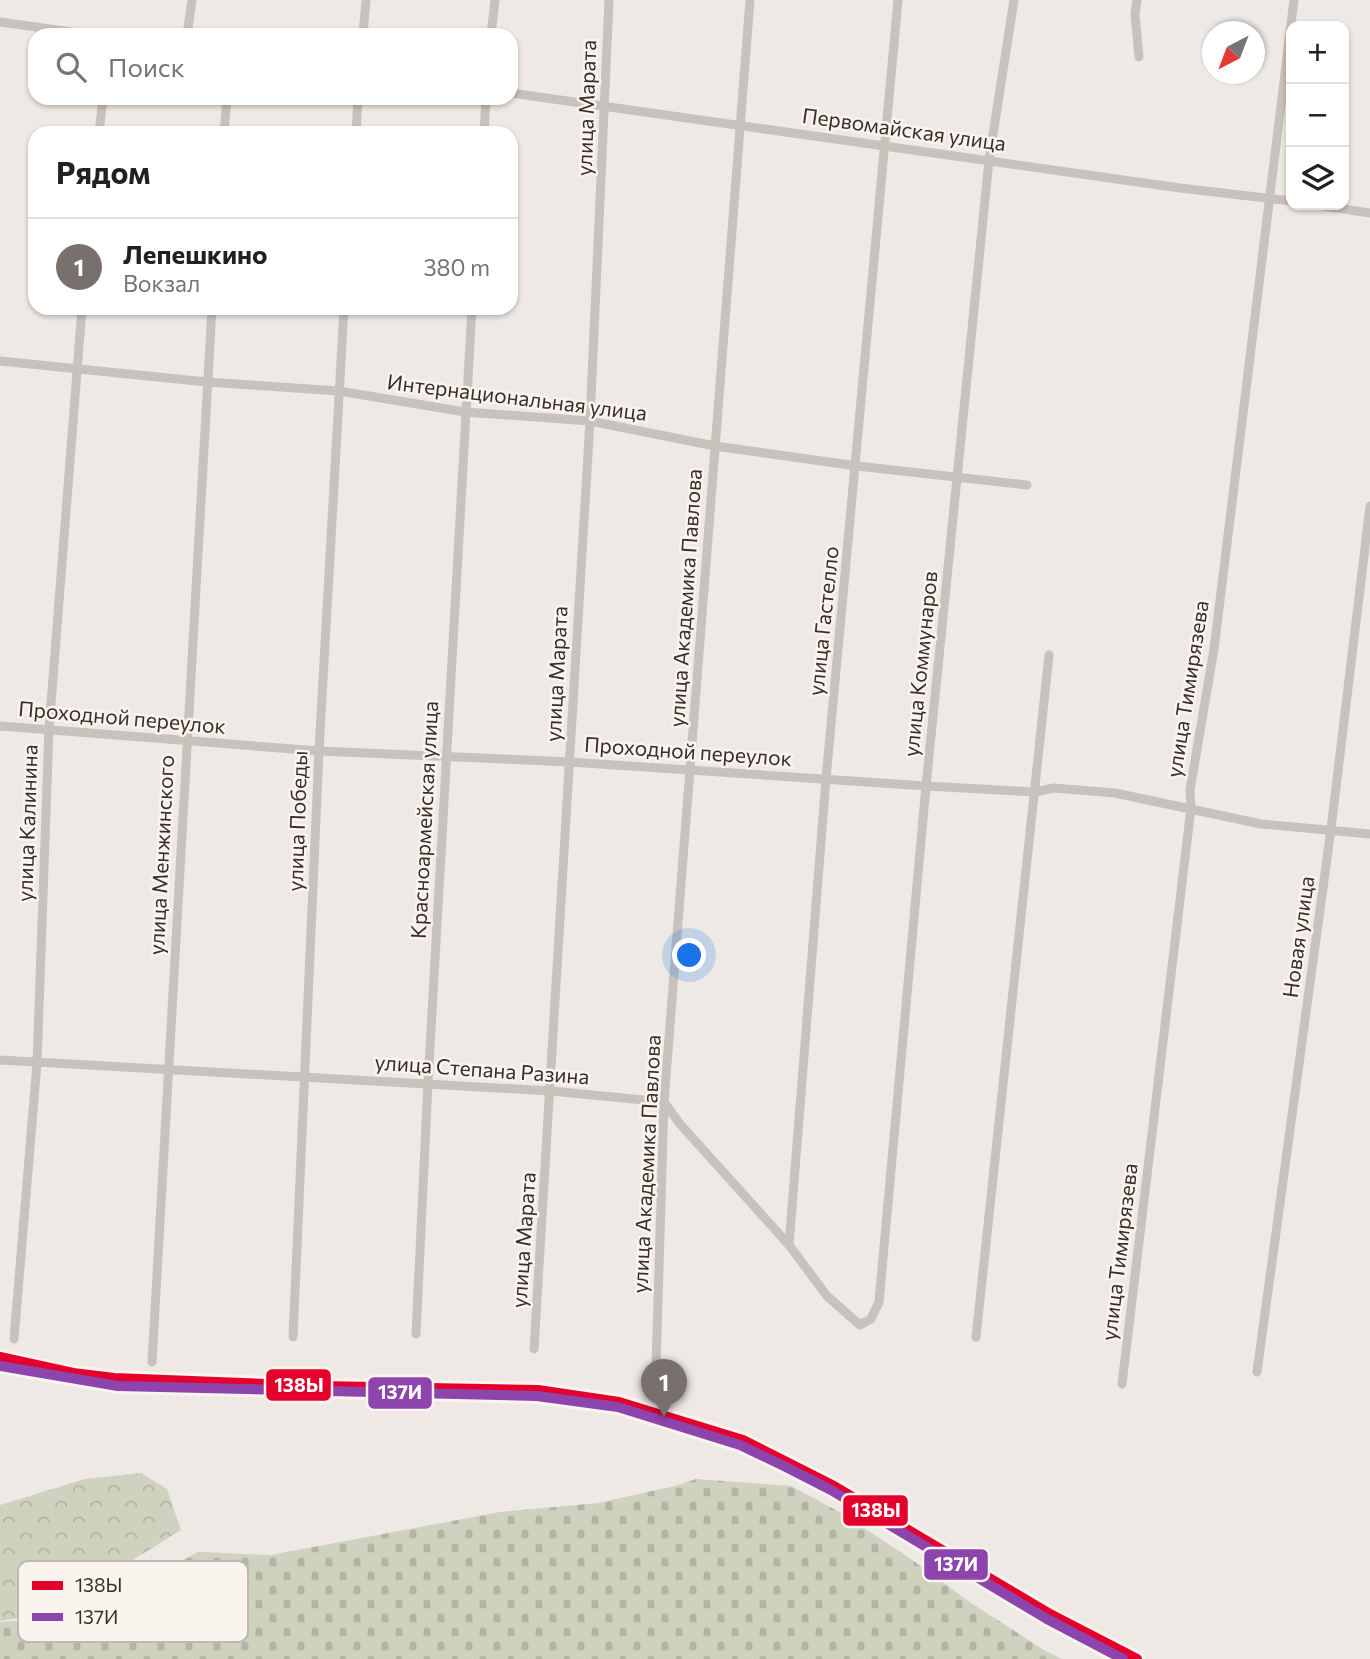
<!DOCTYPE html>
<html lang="ru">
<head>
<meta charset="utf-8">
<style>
  body { margin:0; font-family:Commissioner,sans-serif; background:#f6f6f6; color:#202124 }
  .controls { position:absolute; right:21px; top:21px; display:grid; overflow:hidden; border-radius:14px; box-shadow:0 2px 5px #0004 }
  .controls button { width:63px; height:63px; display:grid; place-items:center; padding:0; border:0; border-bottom:2px solid #e0e0e0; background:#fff; color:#202124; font:35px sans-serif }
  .compass { position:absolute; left:1202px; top:21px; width:63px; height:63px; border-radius:50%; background:#fff; box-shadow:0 2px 5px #0004; rotate:222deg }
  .you { position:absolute; left:690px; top:956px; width:24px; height:24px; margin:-18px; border:5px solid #fff; border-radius:50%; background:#1a73e8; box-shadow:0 0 0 10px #1a73e833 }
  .badge { display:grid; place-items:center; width:46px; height:46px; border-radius:50%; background:#78706c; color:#fff; font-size:23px; font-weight:700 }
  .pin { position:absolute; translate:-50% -58px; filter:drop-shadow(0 2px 4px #0008) }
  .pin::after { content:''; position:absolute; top:37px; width:24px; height:21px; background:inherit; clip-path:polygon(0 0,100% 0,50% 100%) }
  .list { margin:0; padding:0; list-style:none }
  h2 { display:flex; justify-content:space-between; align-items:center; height:91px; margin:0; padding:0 28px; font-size:30px }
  h2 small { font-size:23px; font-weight:400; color:#757577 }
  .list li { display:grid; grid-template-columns:46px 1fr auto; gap:21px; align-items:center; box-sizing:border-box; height:98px; padding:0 28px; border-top:2px solid #e0e0e0 }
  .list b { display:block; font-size:26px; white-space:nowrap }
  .list p { margin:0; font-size:23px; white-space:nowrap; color:#757577 }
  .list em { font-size:23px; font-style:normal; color:#757577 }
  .icon { flex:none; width:38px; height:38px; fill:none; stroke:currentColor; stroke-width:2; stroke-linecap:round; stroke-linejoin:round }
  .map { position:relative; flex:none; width:1370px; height:1659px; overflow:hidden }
  .search { position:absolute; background:#fff; box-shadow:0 2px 5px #0004; left:28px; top:28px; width:490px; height:77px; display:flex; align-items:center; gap:18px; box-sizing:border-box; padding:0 24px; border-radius:21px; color:#757577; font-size:26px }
  .panel { position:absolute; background:#fff; box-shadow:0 2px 5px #0004; left:28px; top:126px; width:490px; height:189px; border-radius:21px }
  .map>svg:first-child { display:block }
  .forest { fill:url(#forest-crowns) }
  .cemetery { fill:url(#cemetery-stones) }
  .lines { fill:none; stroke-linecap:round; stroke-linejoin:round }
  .street { stroke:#c8c2bd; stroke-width:9 }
  .rail-1-casing { stroke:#f9f4ed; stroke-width:16 }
  .rail-2-casing { stroke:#f9f4ed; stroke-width:16 }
  .rail-1 { stroke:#e4002b; stroke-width:10 }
  .rail-2 { stroke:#8e44ad; stroke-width:10 }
  .labels { text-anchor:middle; stroke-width:5; stroke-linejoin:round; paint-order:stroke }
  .street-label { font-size:21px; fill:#382f2b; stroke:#f9f4ed }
  .key { fill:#f9f4ed; stroke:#bfb9b3; stroke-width:2 }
  .key-label { font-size:19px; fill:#382f2b }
  .line-badge { stroke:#f9f4ed; stroke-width:2.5 }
  .badge-label { font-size:19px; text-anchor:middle; font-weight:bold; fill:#fff }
</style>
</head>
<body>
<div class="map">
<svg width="1370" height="1659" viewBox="0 0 1370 1659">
  <defs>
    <pattern id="forest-crowns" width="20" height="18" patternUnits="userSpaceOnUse" patternTransform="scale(1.75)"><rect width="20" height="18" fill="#cfd2bf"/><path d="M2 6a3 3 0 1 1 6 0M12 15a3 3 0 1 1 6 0" fill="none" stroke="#b2b5a4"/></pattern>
    <pattern id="cemetery-stones" width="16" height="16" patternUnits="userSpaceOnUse" patternTransform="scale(1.75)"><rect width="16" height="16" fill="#cfd2bf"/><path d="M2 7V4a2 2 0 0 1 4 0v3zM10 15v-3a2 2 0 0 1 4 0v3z" fill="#b2b5a4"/></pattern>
  </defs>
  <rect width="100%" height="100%" fill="#eee9e4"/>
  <path class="forest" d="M141 1473 167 1489 181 1530 72 1598 39 1615 0 1621V1505L85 1479Z"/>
  <path class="cemetery" d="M696 1479 791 1486 843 1514 908 1557 971 1603 1044 1650 1062 1659H0V1622L74 1617 198 1552 271 1555 500 1512 598 1503 675 1486Z"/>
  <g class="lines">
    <path class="street" d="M1137 0 1135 14 1139 57
      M0 22 93 35
      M187 35 192 0
      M363 35 366 0
      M491 35 495 0
      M511 93 1180 188 1291 201
      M99 133 103 98
      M224 133 227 98
      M356 133 358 98
      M484 133 486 98
      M1317 205 1370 213
      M0 361 207 382 339 391 465 412 590 421 715 446 857 466 1027 485
      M0 726 319 751 570 762 926 786 1035 792 1054 788 1115 793 1261 824 1370 834
      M0 1060 551 1091 664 1102 680 1124 789 1245 827 1296 860 1325 871 1319 879 1302 926 786 989 160 1014 0
      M789 1245 826 779 898 0
      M416 1334 428 1083 472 308
      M293 1337 319 751 344 308
      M976 1337 1049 655
      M14 1339 37 1063 49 729 82 308
      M534 1349 590 421 609 0
      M152 1362 212 308
      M656 1367 664 1102 750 0
      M1257 1372 1331 829 1370 506
      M1122 1384 1191 808 1190 790 1214 649 1294 0"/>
    <g class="rail-1-casing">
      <path id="rail-1" d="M0 1357 73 1373 114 1378 320 1386 538 1390 619 1402 743 1440 834 1486 1050 1614 1137 1659"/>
    </g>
    <g class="rail-2-casing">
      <path id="rail-2" d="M0 1366 118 1386 537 1396 618 1407 740 1445 786 1467 831 1490 1047 1619 1123 1659"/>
    </g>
    <use href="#rail-1" class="rail-1"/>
    <use href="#rail-2" class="rail-2"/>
  </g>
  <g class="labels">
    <g class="street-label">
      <text transform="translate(587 108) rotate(-88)" y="7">улица Марата</text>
      <text transform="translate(904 130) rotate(8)" y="7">Первомайская улица</text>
      <text transform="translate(517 398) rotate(7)" y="7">Интернациональная улица</text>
      <text transform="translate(686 598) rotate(-86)" y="7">улица Академика Павлова</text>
      <text transform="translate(824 621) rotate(-84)" y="7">улица Гастелло</text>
      <text transform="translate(921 664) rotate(-84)" y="7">улица Коммунаров</text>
      <text transform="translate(557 674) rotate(-87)" y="7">улица Марата</text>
      <text transform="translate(1188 689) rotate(-81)" y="7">улица Тимирязева</text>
      <text transform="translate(122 718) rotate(5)" y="7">Проходной переулок</text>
      <text transform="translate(688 752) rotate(4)" y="7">Проходной переулок</text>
      <text transform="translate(425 820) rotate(-87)" y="7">Красноармейская улица</text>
      <text transform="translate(298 821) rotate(-88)" y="7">улица Победы</text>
      <text transform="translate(28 823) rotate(-88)" y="7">улица Калинина</text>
      <text transform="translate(162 855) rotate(-87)" y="7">улица Менжинского</text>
      <text transform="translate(1299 937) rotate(-82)" y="7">Новая улица</text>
      <text transform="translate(482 1070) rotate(4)" y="7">улица Степана Разина</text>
      <text transform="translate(647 1164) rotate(-87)" y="7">улица Академика Павлова</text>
      <text transform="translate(524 1240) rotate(-86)" y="7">улица Марата</text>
      <text transform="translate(1120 1252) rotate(-83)" y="7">улица Тимирязева</text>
    </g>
  </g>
  <rect x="18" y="1561" width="230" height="81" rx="10" class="key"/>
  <rect x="32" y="1581" width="31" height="9" fill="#e4002b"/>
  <rect x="32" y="1613" width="31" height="8" fill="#8e44ad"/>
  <g class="key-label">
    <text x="75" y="1592">138Ы</text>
    <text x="75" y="1624">137И</text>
  </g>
  <g class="line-badge">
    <rect x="265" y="1368" width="67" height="34" rx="7" fill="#e4002b"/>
    <rect x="367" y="1376" width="66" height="34" rx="7" fill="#8e44ad"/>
    <rect x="842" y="1494" width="67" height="33" rx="7" fill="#e4002b"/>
    <rect x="923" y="1548" width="66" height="33" rx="7" fill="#8e44ad"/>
  </g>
  <g class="badge-label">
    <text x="299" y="1392">138Ы</text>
    <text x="400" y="1399">137И</text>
    <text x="876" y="1517">138Ы</text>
    <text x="956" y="1571">137И</text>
  </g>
</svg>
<div class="controls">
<button>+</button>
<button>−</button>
<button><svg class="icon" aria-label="layers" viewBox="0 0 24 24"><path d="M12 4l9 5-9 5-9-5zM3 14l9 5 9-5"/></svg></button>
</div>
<svg class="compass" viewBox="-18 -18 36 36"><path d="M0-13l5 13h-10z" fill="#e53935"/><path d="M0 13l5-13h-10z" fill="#757577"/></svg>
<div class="you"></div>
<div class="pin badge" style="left:664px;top:1417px">1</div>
<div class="search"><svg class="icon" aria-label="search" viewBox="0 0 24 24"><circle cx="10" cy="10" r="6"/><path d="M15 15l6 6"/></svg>Поиск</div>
<section class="panel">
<h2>Рядом<small></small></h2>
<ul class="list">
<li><span class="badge">1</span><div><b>Лепешкино</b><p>Вокзал</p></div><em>380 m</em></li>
</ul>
</section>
</div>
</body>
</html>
